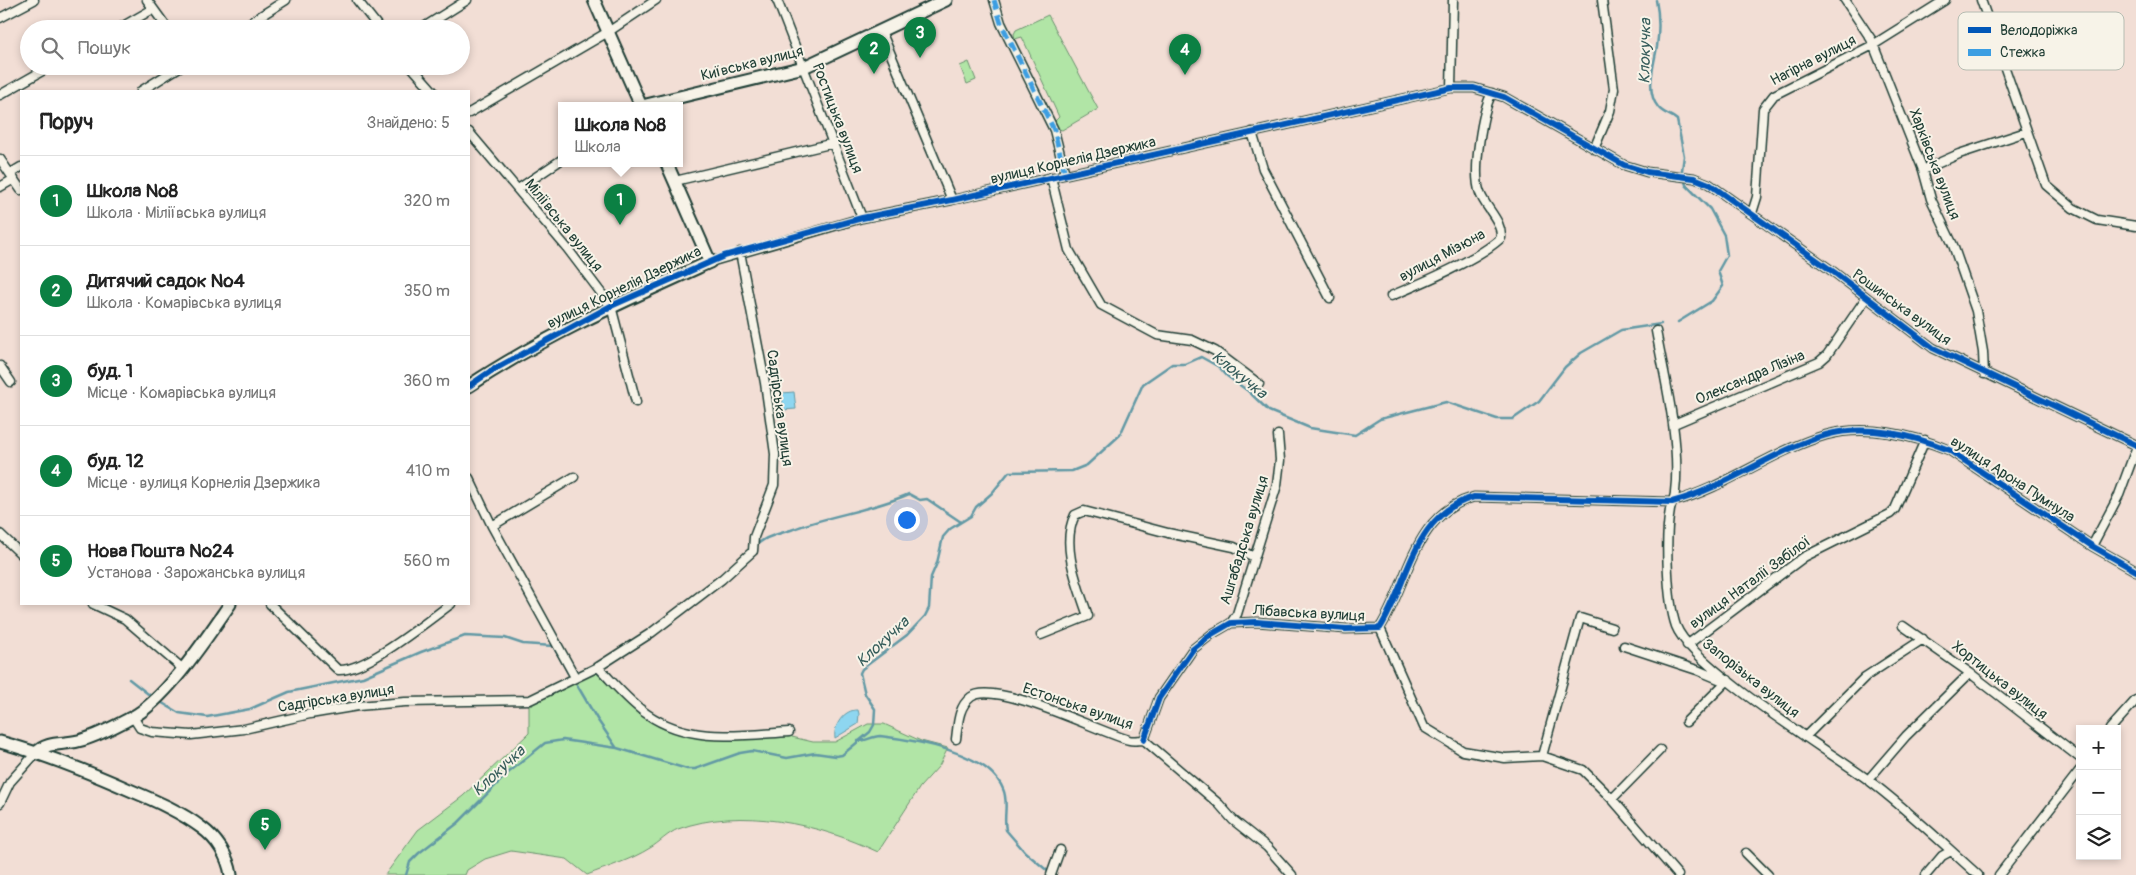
<!DOCTYPE html>
<html lang="uk">
<head>
<meta charset="utf-8">
<style>
  body { margin:0; font-family:Pangolin,sans-serif; background:#f2f2f2; color:#222 }
  .controls { position:absolute; right:15px; bottom:15px; display:grid; overflow:hidden; border-radius:0px; box-shadow:0 2px 8px #0003 }
  .controls button { width:45px; height:45px; display:grid; place-items:center; padding:0; border:0; border-bottom:1px solid #e0e0e0; background:#fff; color:#222; font:25px sans-serif }
  .you { position:absolute; left:906px; top:519px; width:18px; height:18px; margin:-12px; border:4px solid #fff; border-radius:50%; background:#1a73e8; box-shadow:0 0 0 8px #1a73e833 }
  .badge { display:grid; place-items:center; width:32px; height:32px; border-radius:50%; background:#0b8043; color:#fff; font-size:16px; font-weight:700 }
  .pin { position:absolute; translate:-50% -41px; filter:drop-shadow(0 1px 2px #0008) }
  .pin::after { content:''; position:absolute; top:26px; width:18px; height:15px; background:inherit; clip-path:polygon(0 0,100% 0,50% 100%) }
  .popup { position:absolute; left:558px; top:102px; width:125px; height:65px; box-sizing:border-box; display:grid; place-content:center; border-radius:0px; background:#fff; filter:drop-shadow(0 1px 4px #0005); font-size:16px; white-space:nowrap; color:#767676 }
  .popup b { font-size:19px; color:#222 }
  .popup::after { content:''; position:absolute; left:50%; top:100%; margin-left:-10px; border:10px solid transparent; border-top-color:#fff }
  .list { margin:0; padding:0; list-style:none }
  h2 { display:flex; justify-content:space-between; align-items:center; height:65px; margin:0; padding:0 20px; font-size:21px }
  h2 small { font-size:16px; font-weight:400; color:#767676 }
  .list li { display:grid; grid-template-columns:32px 1fr auto; gap:15px; align-items:center; box-sizing:border-box; height:90px; padding:0 20px; border-top:1px solid #e0e0e0 }
  .list b { display:block; font-size:19px; white-space:nowrap }
  .list p { margin:0; font-size:16px; white-space:nowrap; color:#767676 }
  .list em { font-size:16px; font-style:normal; color:#767676 }
  .icon { flex:none; width:28px; height:28px; fill:none; stroke:currentColor; stroke-width:2; stroke-linecap:round; stroke-linejoin:round }
  .map { position:relative; flex:none; width:2136px; height:875px; overflow:hidden }
  .search { position:absolute; background:#fff; box-shadow:0 2px 8px #0003; left:20px; top:20px; width:450px; height:55px; display:flex; align-items:center; gap:12px; box-sizing:border-box; padding:0 18px; border-radius:28px; color:#767676; font-size:19px }
  .panel { position:absolute; background:#fff; box-shadow:0 2px 8px #0003; left:20px; top:90px; width:450px; height:515px; border-radius:0px }
  .map>svg:first-child { display:block }
  .green { fill:#b1e5a6; stroke:#68916d }
  .water { fill:#8ed6f0; stroke:#6299a5 }
  .lines { fill:none; stroke-linecap:round; stroke-linejoin:round }
  .stream { stroke:#6299a5; stroke-width:2.5 }
  .street-casing { stroke:#1f3d34; stroke-width:11 }
  .secondary-casing { stroke:#1f3d34; stroke-width:15 }
  .street { stroke:#f7f3e8; stroke-width:8 }
  .secondary { stroke:#f7f3e8; stroke-width:11 }
  .quiet { stroke:#3c9ee2; stroke-width:5; stroke-dasharray:10 5; stroke-linecap:butt }
  .cycleway-casing { stroke:#f7f3e8; stroke-width:9 }
  .cycleway { stroke:#0057b8; stroke-width:6 }
  .labels { text-anchor:middle; stroke-width:4; stroke-linejoin:round; paint-order:stroke }
  .street-label { font-size:15px; fill:#1f3d34; stroke:#f7f3e8 }
  .water-label { font-size:16px; font-style:italic; fill:#355c5a; stroke:#f7f3e8 }
  .key { fill:#f7f3e8; stroke:#b6bcb2; stroke-width:1 }
  .key-label { font-size:14px; fill:#1f3d34 }
</style>
</head>
<body>
<div class="map">
<svg width="2136" height="875" viewBox="0 0 2136 875">
  <rect width="100%" height="100%" fill="#f2ded5"/>
  <filter id="ink" filterUnits="userSpaceOnUse"><feTurbulence type="fractalNoise" baseFrequency=".02" numOctaves="2"/><feDisplacementMap in="SourceGraphic" scale="10" xChannelSelector="R" yChannelSelector="G"/><feConvolveMatrix kernelMatrix="1 2 1 2 8 2 1 2 1" color-interpolation-filters="sRGB"/></filter>
  <g filter="url(#ink)">
    <path class="green" d="M1048 15 1098 109 1062 130 1058 129 1054 122 1059 117 1022 37 1015 39 1014 34 1016 30Z
      M969 62 976 80 967 84 960 66Z
      M598 666 648 713 702 735 791 731 792 737 813 742H835L868 724H884L921 741 948 748 939 766 920 787 878 852C819 824 741 806 678 829 668 833 659 843 650 848 631 860 607 867 587 875L567 859 511 851 485 859 467 870 465 875H385L418 830 463 796 529 733V700Z"/>
    <path class="water" d="M794 392 796 409 783 410 782 393Z
      M858 710 859 714 858 724 835 738C833 726 844 709 858 710Z"/>
    <g class="lines">
      <path class="stream" d="M1656 0C1659 14 1659 32 1657 47 1654 64 1645 92 1658 107 1663 114 1671 114 1677 120L1684 156 1682 170 1686 185 1710 209 1724 235 1727 255 1718 271 1723 286 1712 301 1678 322
        M759 543C768 535 780 534 791 530 829 515 871 511 909 494L920 500 927 499 961 522
        M129 679 152 697
        M577 685 597 719 616 747
        M159 701 179 713 207 717 250 709 289 692 363 677 421 652 465 636 505 638 523 644 553 646 568 673
        M858 741C865 742 872 736 880 736 915 740 988 752 1003 789 1009 802 1003 816 1006 830L1025 852 1050 873
        M406 875 410 862 419 853 458 823 508 773 545 743 563 740 617 748 687 769H695L740 753 752 751 787 758 815 753 836 756 842 755 870 732 874 725 875 709 865 694 860 673 862 669 907 635 925 616 929 608 931 577 937 563 943 537 950 529 971 516 976 507 992 493 1009 472 1072 471 1087 465 1120 435 1143 384 1172 364H1185L1201 357 1219 367 1227 376 1248 391 1269 411 1310 428 1355 435 1380 419 1446 402 1497 419H1513L1539 401 1565 367 1581 353 1621 330 1661 324"/>
      <g class="street-casing">
        <path id="street" d="M147 0 168 29
          M357 0 380 29
          M777 0 862 218
          M994 0 1001 23 1054 130 1065 174
          M1845 0 1871 39 1923 170 1931 199 1953 245 1976 311 1983 352 1984 374
          M1981 0 2046 185 2073 208 2097 220 2136 226
          M0 18 34 0
          M118 29 153 9
          M240 29 286 0
          M421 29 467 0
          M881 31 952 200
          M411 66 433 91
          M1451 88 1453 0
          M141 91 181 66
          M0 95 51 66
          M469 113 608 32 656 0
          M469 132 567 248 611 306 636 402
          M1252 132 1263 169 1330 298
          M1594 149 1610 111 1614 89 1602 0
          M0 159 21 190
          M1923 170 1959 154 2026 132
          M11 173 21 167
          M1051 177 1069 250 1101 305 1157 335 1192 340 1215 351 1259 384
          M675 181 834 143
          M0 187 14 179
          M518 189 561 160
          M1752 213 1757 197 1763 109 1774 95 1873 45 1945 0
          M710 262 862 218 952 200 1451 88H1474L1504 97 1624 165 1647 172 1694 178 1709 184 1835 273 1933 348 2136 445
          M1391 296C1422 283 1477 260 1501 238 1502 220 1486 209 1480 193 1472 173 1482 111 1492 93
          M1656 331C1665 380 1681 442 1675 492 1675 498 1671 504 1670 510 1665 538 1667 600 1676 626 1691 666 1827 750 1867 779 1906 808 1942 843 1978 875
          M0 366 11 382
          M1674 424 1819 362 1827 355 1866 298
          M469 478 492 526 574 477
          M492 526 575 677
          M0 534 21 554
          M2092 546 2119 495 2136 449
          M93 604 125 619 183 669
          M270 604 338 670C366 672 427 621 451 604
          M1231 623 1237 614 1277 485 1280 460 1278 435
          M1903 626 1970 673 2080 758
          M1380 628 1424 727 1463 751 1505 758 1542 756 1583 770 1612 799 1678 875
          M1041 635 1088 616C1078 586 1060 545 1075 515L1084 511 1168 533 1234 547 1254 557
          M1687 645 1804 557 1890 514 1895 509 1925 440
          M1624 646 1697 670 1721 680H1728
          M598 667C613 682 629 702 647 714 690 744 741 735 789 732
          M133 717 140 728 152 732 191 735 244 729 310 714 358 706 405 702 530 700 598 667 651 633 722 579 753 551 754 537 774 485 775 454 765 383 740 252
          M1686 722 1728 680
          M2110 729 2136 700
          M1805 737 1865 677 1923 639
          M956 739C958 724 958 707 971 697 995 679 1099 732 1129 740 1133 741 1139 740 1144 740L1219 804 1233 820 1267 847 1292 875
          M1144 740 1159 698 1193 649 1212 634 1231 623 1257 622 1346 629 1380 628C1409 582 1413 514 1474 497L1672 502C1727 487 1772 451 1826 435 1865 424 1913 435 1949 450L2092 546 2136 571
          M1542 756 1580 618 1612 628
          M1868 780 1906 736 1970 673
          M1612 799 1660 750
          M0 803 10 782 36 753
          M1746 853 1768 875
          M1051 875 1060 850
          M1926 875 1942 856 1951 851
          M1999 875 2080 770"/>
      </g>
      <g class="secondary-casing">
        <path id="secondary" d="M594 0 641 106
          M642 106 804 67 946 0
          M469 386C544 336 628 299 710 262L667 164
          M0 742C45 754 89 772 132 791 156 801 181 812 202 828 217 839 228 856 231 875
          M36 753C47 741 63 745 78 741 96 737 115 726 131 718 166 700 207 637 230 604"/>
      </g>
      <use href="#street" class="street"/>
      <use href="#secondary" class="secondary"/>
      <path class="quiet" d="M994 0 1001 23 1054 130 1065 174"/>
      <g class="cycleway-casing">
        <path id="cycleway" d="M469 386 491 371 611 306 724 256 862 218 952 200 1451 88H1474L1504 97 1624 165 1647 172 1694 178 1709 184 1835 273 1933 348 2136 445
          M1144 740 1159 698 1193 649 1212 634 1231 623 1257 622 1346 629 1380 628C1409 582 1413 514 1474 497L1672 502C1727 487 1772 451 1826 435 1865 424 1913 435 1949 450L2092 546 2136 571"/>
      </g>
      <use href="#cycleway" class="cycleway"/>
    </g>
  </g>
  <g class="labels">
    <g class="street-label">
      <text transform="translate(1813 60) rotate(-27)" y="5">Нагірна вулиця</text>
      <text transform="translate(752 63) rotate(-14)" y="5">Київська вулиця</text>
      <text transform="translate(838 118) rotate(69)" y="5">Ростицька вулиця</text>
      <text transform="translate(1073 160) rotate(-13)" y="5">вулиця Корнелія Дзержика</text>
      <text transform="translate(1935 164) rotate(69)" y="5">Харківська вулиця</text>
      <text transform="translate(564 225) rotate(51)" y="5">Міліївська вулиця</text>
      <text transform="translate(1442 255) rotate(-28)" y="5">вулиця Мізюна</text>
      <text transform="translate(624 287) rotate(-26)" y="5">вулиця Корнелія Дзержика</text>
      <text transform="translate(1902 307) rotate(36)" y="5">Рошинська вулиця</text>
      <text transform="translate(1750 377) rotate(-23)" y="5">Олександра Лізіна</text>
      <text transform="translate(780 408) rotate(82)" y="5">Садгірська вулиця</text>
      <text transform="translate(2013 479) rotate(33)" y="5">вулиця Арона Пумнула</text>
      <text transform="translate(1244 540) rotate(-73)" y="5">Ашгабадська вулиця</text>
      <text transform="translate(1750 582) rotate(-36)" y="5">вулиця Наталії Забілої</text>
      <text transform="translate(1309 613) rotate(3)" y="5">Лібавська вулиця</text>
      <text transform="translate(1751 678) rotate(38)" y="5">Запорізька вулиця</text>
      <text transform="translate(2000 680) rotate(38)" y="5">Хортицька вулиця</text>
      <text transform="translate(336 698) rotate(-9)" y="5">Садгірська вулиця</text>
      <text transform="translate(1078 706) rotate(19)" y="5">Естонська вулиця</text>
    </g>
    <g class="water-label">
      <text transform="translate(1644 51) rotate(-89)" y="6">Клокучка</text>
      <text transform="translate(1240 374) rotate(39)" y="6">Клокучка</text>
      <text transform="translate(882 641) rotate(-43)" y="6">Клокучка</text>
      <text transform="translate(498 770) rotate(-43)" y="6">Клокучка</text>
    </g>
  </g>
  <rect x="1958" y="12" width="166" height="58" rx="8" class="key"/>
  <rect x="1968" y="27" width="23" height="6" fill="#0057b8"/>
  <rect x="1968" y="49" width="23" height="7" fill="#3c9ee2"/>
  <g class="key-label">
    <text x="2000" y="35">Велодоріжка</text>
    <text x="2000" y="57">Стежка</text>
  </g>
</svg>
<div class="controls">
<button>+</button>
<button>−</button>
<button><svg class="icon" aria-label="layers" viewBox="0 0 24 24"><path d="M12 4l9 5-9 5-9-5zM3 14l9 5 9-5"/></svg></button>
</div>
<div class="you"></div>
<div class="pin badge" style="left:620px;top:225px">1</div>
<div class="popup"><b>Школа №8</b>Школа</div>
<div class="pin badge" style="left:874px;top:74px">2</div>
<div class="pin badge" style="left:920px;top:58px">3</div>
<div class="pin badge" style="left:1185px;top:75px">4</div>
<div class="pin badge" style="left:265px;top:850px">5</div>
<div class="search"><svg class="icon" aria-label="search" viewBox="0 0 24 24"><circle cx="10" cy="10" r="6"/><path d="M15 15l6 6"/></svg>Пошук</div>
<section class="panel">
<h2>Поруч<small>Знайдено: 5</small></h2>
<ul class="list">
<li><span class="badge">1</span><div><b>Школа №8</b><p>Школа · Міліївська вулиця</p></div><em>320 m</em></li>
<li><span class="badge">2</span><div><b>Дитячий садок №4</b><p>Школа · Комарівська вулиця</p></div><em>350 m</em></li>
<li><span class="badge">3</span><div><b>буд. 1</b><p>Місце · Комарівська вулиця</p></div><em>360 m</em></li>
<li><span class="badge">4</span><div><b>буд. 12</b><p>Місце · вулиця Корнелія Дзержика</p></div><em>410 m</em></li>
<li><span class="badge">5</span><div><b>Нова Пошта №24</b><p>Установа · Зарожанська вулиця</p></div><em>560 m</em></li>
</ul>
</section>
</div>
</body>
</html>
